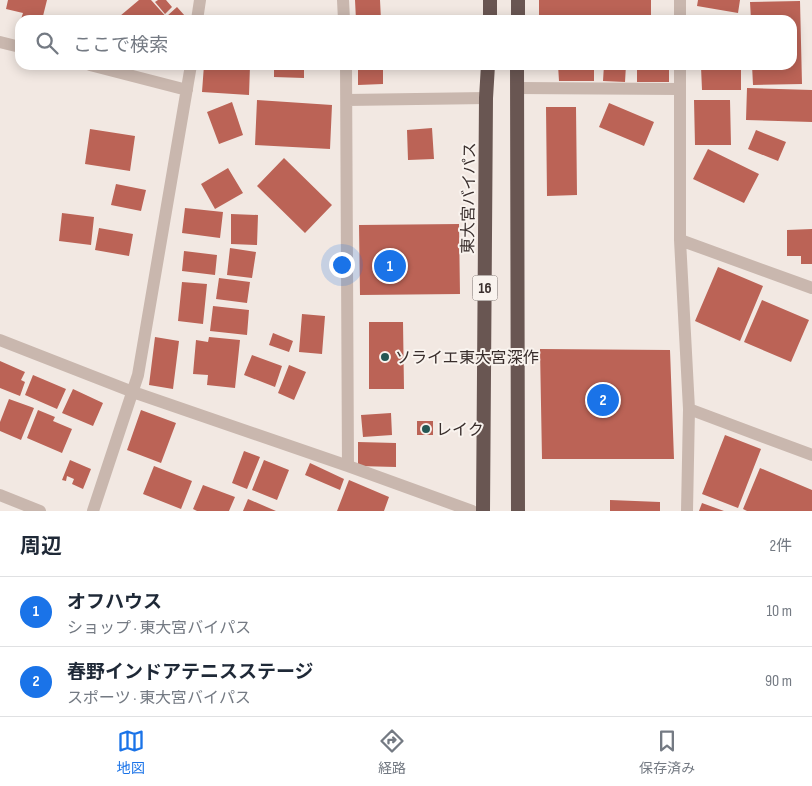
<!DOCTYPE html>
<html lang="ja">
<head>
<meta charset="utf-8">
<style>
  body { margin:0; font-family:"Sofia Sans Condensed","Noto Sans JP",sans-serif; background:#f2f2f3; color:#1f2937 }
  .you { position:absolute; left:341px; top:264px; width:18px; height:18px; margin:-12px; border:4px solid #fff; border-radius:50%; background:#1a73e8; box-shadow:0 0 0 8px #1a73e833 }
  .badge { display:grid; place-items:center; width:32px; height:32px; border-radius:50%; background:#1a73e8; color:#fff; font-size:16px; font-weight:700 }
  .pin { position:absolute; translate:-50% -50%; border:2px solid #fff; box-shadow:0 1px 5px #0006 }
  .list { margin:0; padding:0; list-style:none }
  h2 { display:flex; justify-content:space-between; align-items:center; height:65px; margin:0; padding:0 20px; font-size:21px }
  h2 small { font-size:16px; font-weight:400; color:#747a83 }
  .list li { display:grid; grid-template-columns:32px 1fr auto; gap:15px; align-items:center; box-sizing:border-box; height:70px; padding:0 20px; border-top:1px solid #e0e1e3 }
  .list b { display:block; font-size:19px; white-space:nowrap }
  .list p { margin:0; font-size:16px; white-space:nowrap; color:#747a83 }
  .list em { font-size:16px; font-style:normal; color:#747a83 }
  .icon { flex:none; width:28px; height:28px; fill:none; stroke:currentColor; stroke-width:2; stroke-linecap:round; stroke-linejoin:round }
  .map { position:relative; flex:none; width:812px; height:511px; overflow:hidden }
  .search { position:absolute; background:#fff; box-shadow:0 2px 12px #0003; left:15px; right:15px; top:15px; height:55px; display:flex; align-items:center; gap:12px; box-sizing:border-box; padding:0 18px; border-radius:15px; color:#747a83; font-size:19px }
  .sheet { height:205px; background:#fff }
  nav { display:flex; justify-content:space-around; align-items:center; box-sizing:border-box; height:70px; border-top:1px solid #e0e1e3; background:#fff; font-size:14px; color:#747a83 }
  nav a { display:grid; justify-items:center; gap:2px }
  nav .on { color:#1a73e8 }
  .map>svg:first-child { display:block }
  .building { fill:#bb6356 }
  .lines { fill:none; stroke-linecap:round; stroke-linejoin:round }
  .minor { stroke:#c9b7ae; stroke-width:12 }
  .tertiary { stroke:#c9b7ae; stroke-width:12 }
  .trunk { stroke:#695652; stroke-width:14 }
  .poi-dot { fill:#255754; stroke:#f9f3ee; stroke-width:2 }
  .labels { text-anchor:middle; stroke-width:4; stroke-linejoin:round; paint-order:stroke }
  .shield { fill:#f9f3ee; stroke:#736966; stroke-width:1 }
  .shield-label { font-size:15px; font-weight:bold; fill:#392e2c }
  .street-label { font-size:16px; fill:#392e2c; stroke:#f9f3ee }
  .poi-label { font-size:16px; fill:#392e2c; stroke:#f9f3ee; text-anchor:start }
</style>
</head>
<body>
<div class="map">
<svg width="812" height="511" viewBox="0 0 812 511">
  <rect width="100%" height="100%" fill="#f2e8e2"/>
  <path class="building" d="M8 0H47L42 20 21 19 23 13 6 9Z
    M139 0H151L169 20H124L120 16Z
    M158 0H166L172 7 165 14 155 2Z
    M355 0H380L381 20H356Z
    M539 0H651V20H539Z
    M698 0H740L738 13 697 6Z
    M800 1 802 84 753 85 752 65H792V20H751L750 2Z
    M177 7 185 16 181 20H170L167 16Z
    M216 16H245V20H216Z
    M204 65 250 66 249 95 202 92Z
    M274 65H304V78L274 77Z
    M358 65H383V84L358 85Z
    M558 65H594V81H559Z
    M604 65H626L625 82 603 81Z
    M637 65H669V82H637Z
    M741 66V90H702L701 67Z
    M747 88 812 90V122L746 120Z
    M257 100 332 105 330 149 255 145Z
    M694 100H730L731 145H695Z
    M232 102 243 135 219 144 207 112Z
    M609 103 654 122 644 146 599 127Z
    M546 107H576L577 195 547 196Z
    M432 128 434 159 408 160 407 130Z
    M90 129 135 136 130 171 85 164Z
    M756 130 786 142 778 161 748 149Z
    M708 149 759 174 744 203 693 179Z
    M284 158 332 205 305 233 257 186Z
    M228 168 243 193 215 209 201 184Z
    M116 184 146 190 141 211 111 205Z
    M185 208 223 212 220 238 182 233Z
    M62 213 94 217 91 245 59 241Z
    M231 214 258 215 257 245 231 244Z
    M459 224 460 294 360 295 359 225Z
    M99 228 133 234 129 256 95 250Z
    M812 229V264H801V256H787V230Z
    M230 248 256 252 252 278 227 275Z
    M184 251 217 255 215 275 182 271Z
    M718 267 763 286 740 341 695 321Z
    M219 278 250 282 247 303 216 299Z
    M182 282 207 284 203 324 178 321Z
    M762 300 809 320 791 362 744 342Z
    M213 306 249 310 247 335 210 331Z
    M302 314 325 316 322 354 299 352Z
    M369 322H403L404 389H369Z
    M273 333 293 341 289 352 269 345Z
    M155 337 179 341 173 389 149 385Z
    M209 337 240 340 235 388 207 385 208 375 193 374 196 340 208 342Z
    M540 349 670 350 674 459H542Z
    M252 355 282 366 275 387 244 375Z
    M0 361 25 372 21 380 25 382 20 396 0 388Z
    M289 365 306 372 294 400 278 393Z
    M33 375 66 389 57 409 25 395Z
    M73 389 103 403 93 426 62 413Z
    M9 399 34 408 21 440 0 431V422Z
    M38 410 55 417 53 421 72 429 62 453 27 438Z
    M141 410 176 423 161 463 127 450Z
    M391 413 392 435 363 437 361 415Z
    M417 421H433V435H417Z
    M725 435 761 449 738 508 702 494Z
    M358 442 396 443V467L358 466Z
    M244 451 260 457 247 489 232 483Z
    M70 460 91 469 83 489 72 484 74 479 67 476 66 481 62 480Z
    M264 460 289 470 277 500 252 490Z
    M310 463 344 479 340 490 305 475Z
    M154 466 192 481 181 509 143 494Z
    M760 468 812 490V511H747L743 509Z
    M349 480 389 497 384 511H337Z
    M203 485 235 497 229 511H197L193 509Z
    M248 499 276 511H243Z
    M610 500 660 502V511H610Z
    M702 503 724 511H699Z"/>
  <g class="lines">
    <path class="minor" d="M343 0 344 20
      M680 0V20
      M197 20 200 0
      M0 42 20 47
      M90 65 187 90
      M346 65 348 466
      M680 65V240L689 409 687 511
      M517 88 680 89
      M347 100 486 98
      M680 240 812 288
      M0 340 133 392 348 466 472 511
      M689 409 812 455
      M93 511 138 375 191 65"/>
    <path class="tertiary" d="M0 495 40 511"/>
    <path class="trunk" d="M490 0V20
      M518 20V0
      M517 65 518 511
      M483 511 486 98 488 65"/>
  </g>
  <g class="poi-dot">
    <circle cx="385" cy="357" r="5"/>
    <circle cx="426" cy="429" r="5"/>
  </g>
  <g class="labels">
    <rect class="shield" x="472.5" y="275.5" width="25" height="25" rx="4"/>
    <g class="shield-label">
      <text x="485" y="293">16</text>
    </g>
    <g class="street-label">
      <text transform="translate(468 198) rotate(-89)" y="6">東大宮バイパス</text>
    </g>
    <g class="poi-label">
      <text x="395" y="363">ソライエ東大宮深作</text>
      <text x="436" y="435">レイク</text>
    </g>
  </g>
</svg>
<div class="you"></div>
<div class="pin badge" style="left:390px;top:266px">1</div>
<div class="pin badge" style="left:603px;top:400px">2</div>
<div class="search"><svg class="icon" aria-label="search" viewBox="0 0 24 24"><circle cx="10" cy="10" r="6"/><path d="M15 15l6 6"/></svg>ここで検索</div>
</div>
<section class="sheet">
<h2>周辺<small>2件</small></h2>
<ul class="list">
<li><span class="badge">1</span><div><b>オフハウス</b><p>ショップ · 東大宮バイパス</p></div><em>10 m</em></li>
<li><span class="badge">2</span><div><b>春野インドアテニスステージ</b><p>スポーツ · 東大宮バイパス</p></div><em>90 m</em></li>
</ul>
</section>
<nav>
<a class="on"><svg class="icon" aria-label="map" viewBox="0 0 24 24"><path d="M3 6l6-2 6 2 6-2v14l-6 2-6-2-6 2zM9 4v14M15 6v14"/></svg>地図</a>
<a><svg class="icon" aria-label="directions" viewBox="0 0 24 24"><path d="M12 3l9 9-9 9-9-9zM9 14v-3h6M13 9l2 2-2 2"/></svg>経路</a>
<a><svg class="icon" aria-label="saved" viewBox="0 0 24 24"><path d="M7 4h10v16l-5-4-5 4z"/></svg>保存済み</a>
</nav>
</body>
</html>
